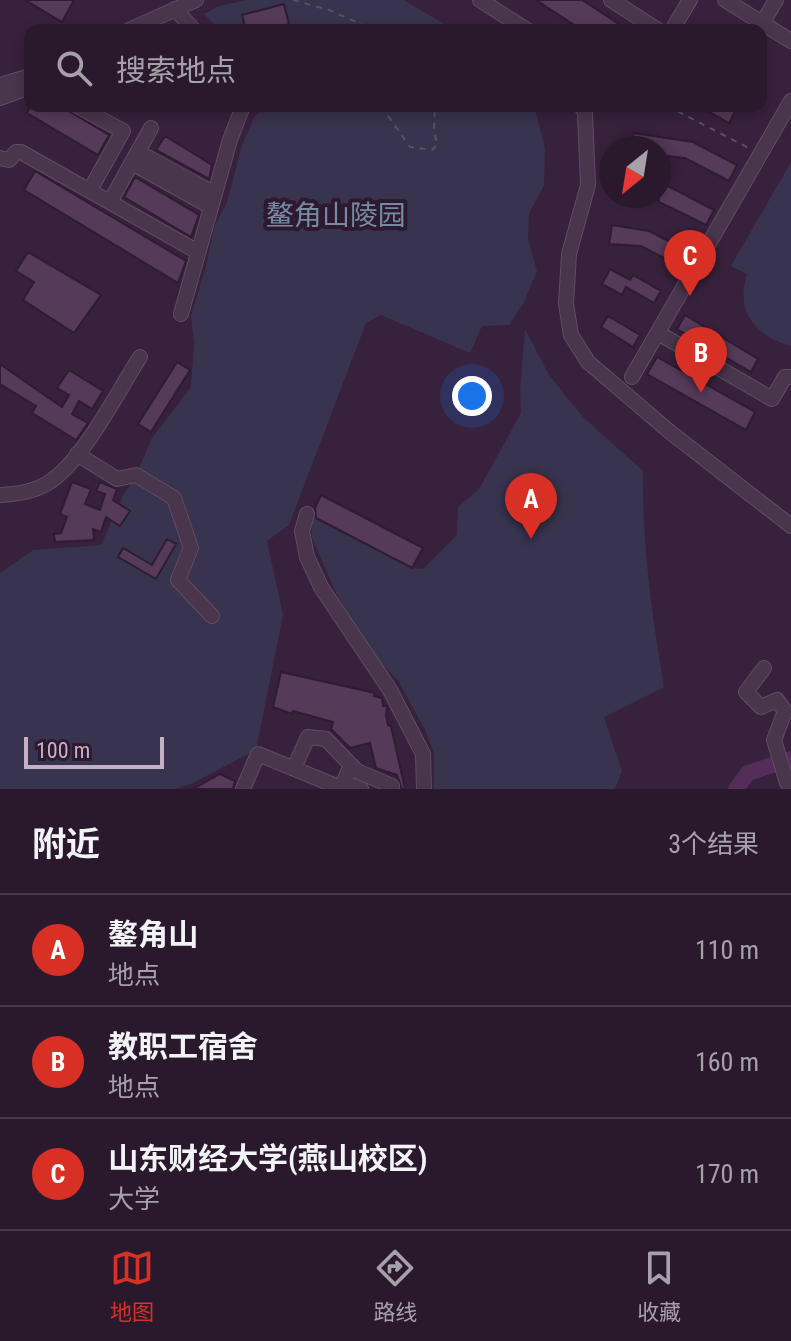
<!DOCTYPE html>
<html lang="zh">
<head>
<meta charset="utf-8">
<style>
  body { margin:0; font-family:"Roboto Condensed","Noto Sans SC",sans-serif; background:#322235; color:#f1f3f6 }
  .compass { position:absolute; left:599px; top:136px; width:72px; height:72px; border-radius:50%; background:#2a192d; box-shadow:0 4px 12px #0003; rotate:210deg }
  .scale { position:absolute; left:24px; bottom:20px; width:140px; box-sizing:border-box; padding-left:8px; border:4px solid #c6b0c8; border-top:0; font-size:22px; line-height:28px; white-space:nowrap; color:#c6b0c8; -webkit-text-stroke:6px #2e1a30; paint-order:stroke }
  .you { position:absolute; left:472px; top:396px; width:28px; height:28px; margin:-20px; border:6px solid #fff; border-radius:50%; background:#1a73e8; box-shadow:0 0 0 12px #1a73e833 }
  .badge { display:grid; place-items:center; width:52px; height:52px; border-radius:50%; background:#d93025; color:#fff; font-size:26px; font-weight:700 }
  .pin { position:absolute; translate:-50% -66px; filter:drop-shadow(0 2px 4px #0008) }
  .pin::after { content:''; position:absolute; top:42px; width:28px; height:24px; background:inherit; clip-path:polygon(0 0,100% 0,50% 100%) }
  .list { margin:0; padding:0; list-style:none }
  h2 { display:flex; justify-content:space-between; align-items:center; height:104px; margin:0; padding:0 32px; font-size:34px }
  h2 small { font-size:26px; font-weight:400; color:#a5a0aa }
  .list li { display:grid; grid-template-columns:52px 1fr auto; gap:24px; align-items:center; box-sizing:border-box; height:112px; padding:0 32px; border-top:2px solid #463849 }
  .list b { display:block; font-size:30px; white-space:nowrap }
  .list p { margin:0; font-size:26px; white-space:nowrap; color:#a5a0aa }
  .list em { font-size:26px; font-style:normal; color:#a5a0aa }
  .icon { flex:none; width:44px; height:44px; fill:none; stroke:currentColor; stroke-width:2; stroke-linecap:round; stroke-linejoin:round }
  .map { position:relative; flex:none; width:791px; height:789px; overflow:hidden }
  .search { position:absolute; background:#2a192d; box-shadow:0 4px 12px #0003; left:24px; right:24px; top:24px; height:88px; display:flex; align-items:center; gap:20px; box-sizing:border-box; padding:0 28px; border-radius:16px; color:#a5a0aa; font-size:30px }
  .sheet { height:440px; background:#2a192d }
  nav { display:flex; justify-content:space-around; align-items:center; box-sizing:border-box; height:112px; border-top:2px solid #463849; background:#2a192d; font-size:22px; color:#a5a0aa }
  nav a { display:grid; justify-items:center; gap:4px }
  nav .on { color:#d93025 }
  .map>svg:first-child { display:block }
  .green { fill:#38334e }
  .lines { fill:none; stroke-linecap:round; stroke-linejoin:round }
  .river { stroke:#552d5a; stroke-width:16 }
  .building { fill:#563a59; stroke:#301c32; stroke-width:2 }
  .minor-casing { stroke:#614d63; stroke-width:16 }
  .path { stroke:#5a4f67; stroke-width:2; stroke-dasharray:6 6; stroke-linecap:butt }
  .minor { stroke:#49354c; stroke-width:14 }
  .labels { text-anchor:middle; stroke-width:8; stroke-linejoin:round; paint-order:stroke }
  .park-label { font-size:28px; fill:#758ba4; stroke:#2e1a30 }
</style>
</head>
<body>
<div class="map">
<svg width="791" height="789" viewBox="0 0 791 789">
  <rect width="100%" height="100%" fill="#38213c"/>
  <path class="green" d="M247 0H404L454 30H220L204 14 219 6Z
    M266 106H534L545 148 544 185 529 214 528 239 537 271 524 302 509 325 482 326 470 353 381 315 366 323 289 525 267 541 283 615 256 750 191 784 175 789H0V573L33 550 101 545 122 498 136 475 152 438 191 387 194 344 191 316 206 266 214 228 227 202 242 145 255 116Z
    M791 162V346C755 336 735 312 747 274L731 266Z
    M525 329 549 375 583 417 643 471C642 544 652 615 664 687L604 717 622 771 615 789H434V754L426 732 398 680 372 654 335 591 312 538 311 515 412 568 423 569 457 535 458 507 479 489 521 413 520 390Z"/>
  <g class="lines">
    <path class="river" d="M736 789 748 773 791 759"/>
  </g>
  <path class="building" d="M25 0H74L62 22Z
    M536 0H582L628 30H582Z
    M284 4 289 24 268 30H246L242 15Z
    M31 106H60L109 135 98 155 27 113Z
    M699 106H738L729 123Z
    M634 133 693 142 737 165 729 181 685 158 659 155V148H628Z
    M165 136 212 165 209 179 156 150Z
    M35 171 186 261 178 283 24 190Z
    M135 177 199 215 191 237 124 197Z
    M659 185 670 187 714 210 706 225 659 202Z
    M612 225 649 231 692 253 683 268 641 246 609 244Z
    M28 252 101 295 74 333 23 300 34 282 16 271Z
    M610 269 630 280 633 275 661 291 654 303 626 287 622 295 602 284Z
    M685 315 758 359 751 372 677 329Z
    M608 316 640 335 633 347 601 327Z
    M657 357 755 412 746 430 647 374Z
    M177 362 190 370 151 432 138 424Z
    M0 364 62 407 69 395 57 388 69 370 103 391 92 409 79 401 72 414 88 423 76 440 32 413 36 406 0 384Z
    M72 482 91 489 85 504 100 510 105 494 96 491 100 482 117 489 113 500 130 511 120 526 106 517 101 532 93 529 94 540 55 542 54 534 61 533 67 517 60 514Z
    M321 495 423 548 412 568 316 518 315 508Z
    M167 539 176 544 156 579 118 557 123 548 152 565Z
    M281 672 375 693 374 696 382 698 383 706H387L386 716 388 725 391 726 405 789H402L397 775 376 768 370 743 350 748 331 729 333 722 293 711 292 714 273 707Z
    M220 774 235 781 233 789H193Z"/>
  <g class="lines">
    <g class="minor-casing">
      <path id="minor" d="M480 0 527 30
        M611 0 658 30
        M725 0 791 41
        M175 9 194 30
        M762 24 776 0
        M129 30 196 0
        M672 30 690 0
        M0 85 30 76
        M0 98 30 87
        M77 106 123 131 90 190
        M581 106 585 113 588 185 569 254 566 304 571 335 588 362 670 432 791 526
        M138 152 215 194
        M0 158 9 160 16 152H21L198 252
        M132 163 211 207
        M110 202 151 128
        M181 314 230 140 243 106
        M658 333 772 399 785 377H791
        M632 377 791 101
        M77 454 117 479 136 475 174 498 191 548 178 580 212 616
        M0 495C17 494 33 492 48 483 83 461 117 393 140 357
        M307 514 302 531 307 557 321 587 390 690 423 754 424 789
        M764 668 746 692 761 707 777 700 785 711 774 740 787 783
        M351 765 357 771 392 786 391 789
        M343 782 361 789
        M243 789 258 754 341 788 351 765 326 739 308 737 294 768"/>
    </g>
    <path class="path" d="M293 0 329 10 374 30
      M381 106 410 147 432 150 437 145 434 129 435 106
      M667 106 749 148"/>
    <use href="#minor" class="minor"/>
  </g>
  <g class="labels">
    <g class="park-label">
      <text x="336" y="225">鳌角山陵园</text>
    </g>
  </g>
</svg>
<svg class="compass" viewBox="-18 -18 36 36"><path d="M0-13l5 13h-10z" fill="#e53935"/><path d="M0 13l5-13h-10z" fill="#a5a0aa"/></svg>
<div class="scale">100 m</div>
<div class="you"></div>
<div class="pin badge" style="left:531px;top:539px">A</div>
<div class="pin badge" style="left:701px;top:393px">B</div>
<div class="pin badge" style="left:690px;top:296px">C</div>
<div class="search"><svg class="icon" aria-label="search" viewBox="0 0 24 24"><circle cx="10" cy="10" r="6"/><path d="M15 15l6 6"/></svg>搜索地点</div>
</div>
<section class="sheet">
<h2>附近<small>3个结果</small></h2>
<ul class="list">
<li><span class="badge">A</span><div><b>鏊角山</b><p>地点</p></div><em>110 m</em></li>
<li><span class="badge">B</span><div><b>教职工宿舍</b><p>地点</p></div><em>160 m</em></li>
<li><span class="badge">C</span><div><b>山东财经大学(燕山校区)</b><p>大学</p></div><em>170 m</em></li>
</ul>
</section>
<nav>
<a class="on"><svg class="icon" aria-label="map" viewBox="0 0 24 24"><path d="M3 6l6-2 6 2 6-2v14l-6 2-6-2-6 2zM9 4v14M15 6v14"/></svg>地图</a>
<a><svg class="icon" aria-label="directions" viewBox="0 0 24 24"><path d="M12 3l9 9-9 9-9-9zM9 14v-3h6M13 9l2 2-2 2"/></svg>路线</a>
<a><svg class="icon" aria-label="saved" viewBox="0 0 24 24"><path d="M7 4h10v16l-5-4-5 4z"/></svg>收藏</a>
</nav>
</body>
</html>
